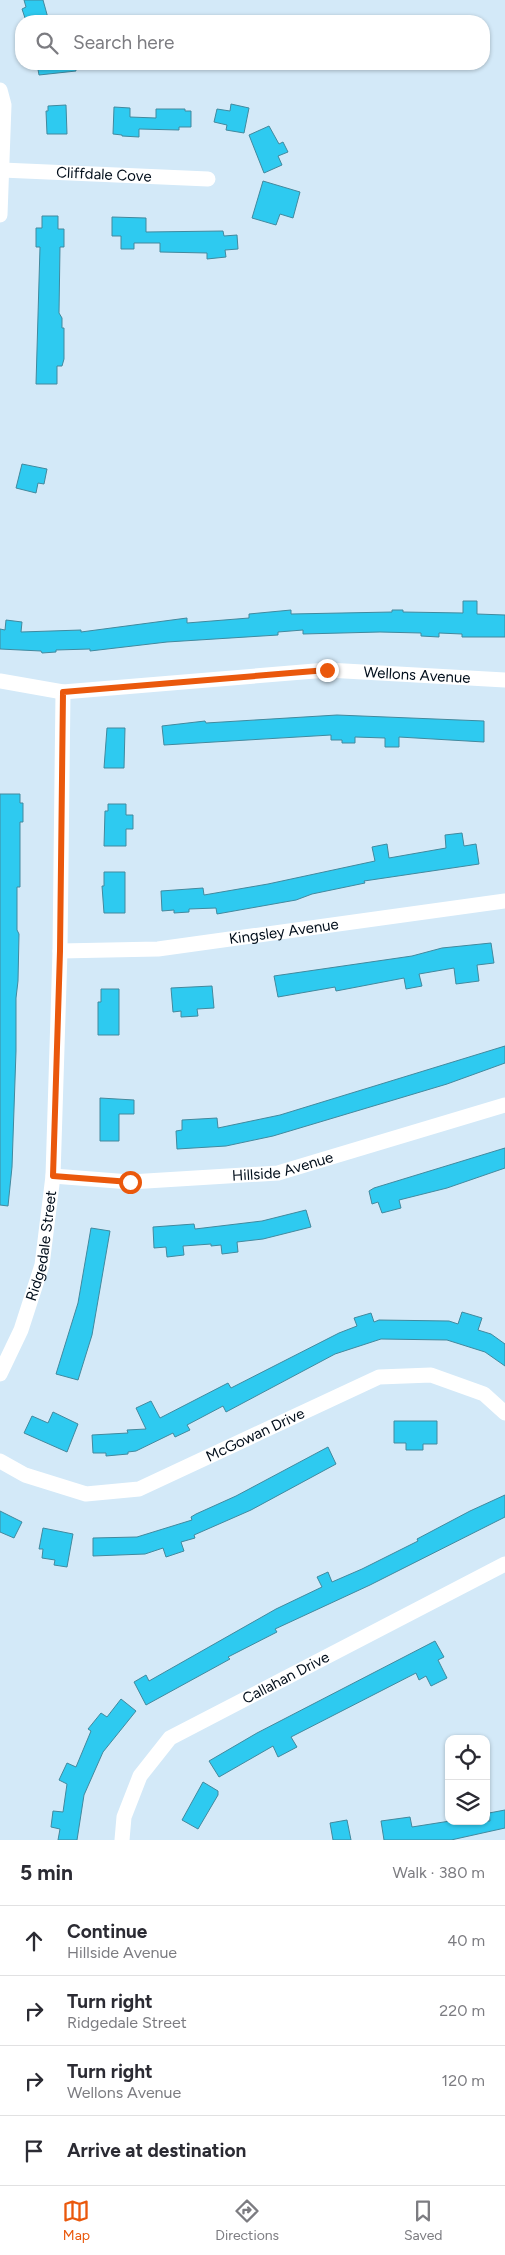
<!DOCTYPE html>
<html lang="en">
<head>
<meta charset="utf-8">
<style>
  body { margin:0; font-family:Figtree,sans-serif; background:#f2f2f3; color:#2b2b33 }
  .controls { position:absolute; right:15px; bottom:15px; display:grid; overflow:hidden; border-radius:10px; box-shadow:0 1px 4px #0004 }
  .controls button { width:45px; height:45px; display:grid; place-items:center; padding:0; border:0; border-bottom:1px solid #e1e1e2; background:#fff; color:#2b2b33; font:25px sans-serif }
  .stop { position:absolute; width:15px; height:15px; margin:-11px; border:4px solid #ea580c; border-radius:50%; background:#fff }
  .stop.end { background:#ea580c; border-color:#fff; box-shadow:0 1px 5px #0008 }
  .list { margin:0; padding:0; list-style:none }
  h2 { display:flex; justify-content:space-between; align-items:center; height:65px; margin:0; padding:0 20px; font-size:21px }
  h2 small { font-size:16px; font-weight:400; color:#7c7c81 }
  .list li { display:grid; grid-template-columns:32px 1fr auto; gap:15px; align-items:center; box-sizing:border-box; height:70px; padding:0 20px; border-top:1px solid #e1e1e2 }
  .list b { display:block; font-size:19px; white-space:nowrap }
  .list p { margin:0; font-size:16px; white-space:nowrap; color:#7c7c81 }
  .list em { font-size:16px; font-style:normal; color:#7c7c81 }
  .icon { flex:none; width:28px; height:28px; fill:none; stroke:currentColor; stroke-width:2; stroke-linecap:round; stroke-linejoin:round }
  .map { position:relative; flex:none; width:505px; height:1840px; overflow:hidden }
  .search { position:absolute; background:#fff; box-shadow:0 1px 4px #0004; left:15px; right:15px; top:15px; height:55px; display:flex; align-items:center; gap:12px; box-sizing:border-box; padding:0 18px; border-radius:20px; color:#7c7c81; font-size:19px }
  .sheet { height:345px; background:#fff }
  nav { display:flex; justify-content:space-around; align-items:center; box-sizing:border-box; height:70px; border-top:1px solid #e1e1e2; background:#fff; font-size:14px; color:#7c7c81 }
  nav a { display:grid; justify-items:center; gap:2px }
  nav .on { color:#ea580c }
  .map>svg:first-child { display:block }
  .building { fill:#2ecaf0; stroke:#42899e }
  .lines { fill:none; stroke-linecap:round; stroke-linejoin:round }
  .minor { stroke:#fff; stroke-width:15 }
  .route { stroke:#ea580c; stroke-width:6 }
  .labels { text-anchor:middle; stroke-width:4; stroke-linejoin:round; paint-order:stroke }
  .street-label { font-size:15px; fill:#000d1a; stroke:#e9f4fc }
</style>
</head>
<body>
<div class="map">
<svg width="505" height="1840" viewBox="0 0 505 1840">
  <rect width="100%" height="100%" fill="#d3e9f8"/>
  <path class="building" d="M24 0H43L48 18 26 21 22 9 26 7Z
    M37 64H75L76 71 39 75Z
    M231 104 249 108 244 133 226 130 227 125 214 122 217 109 230 111Z
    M66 105 67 134H47L46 111H48V106Z
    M114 107 130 108V117L156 118V109H185V111H191V127H179V130L139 129V137L122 136V135L113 134Z
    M269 126 279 144 283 142 288 152 278 156 282 165 264 173 249 135Z
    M263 181 300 192 293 218 280 214 276 225 252 218Z
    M42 216H58V229H64V247H60L59 313 62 318V328H64V359L62 366H57V384H36L40 247H36V228H42Z
    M112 217 146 218V232L223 231 224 236 237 235 238 249 225 250 226 257 207 259V253L160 252V243H134V249H121V236H112Z
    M22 464 47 469 44 484 38 483 36 493 16 488Z
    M463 601H477V614L505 615V637H462V634L439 633V637L421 636V633L380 632 303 634V630L278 632V635L167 642 90 651V649L56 650V652L42 653 41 651 0 649V629L5 630 6 620 22 622 21 632 81 630V632L187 618V623L249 618V614L291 610V614L392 612V610H403V612L463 613Z
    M337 715 484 721V742L399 737V747H385V738L355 737V743H342V740H331V735L164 745 162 726 205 721 206 723Z
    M107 728H125L124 768H104Z
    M0 794H20V803H23V822H20V887H17V930L19 934 18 981 16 998V1051L12 1167 8 1206 0 1205Z
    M108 804H126V815H133V829H126V846H104L105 811H108Z
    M462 833 464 846 476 844 479 864 364 881 365 883 312 894 296 900 217 914 216 908 189 909V912L174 913V910L162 911 161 891 203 888 204 895 268 884 375 861 372 847 387 844 389 858 446 848 445 835Z
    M104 872H125V913H104L102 886H104Z
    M491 943 494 963 477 965 479 981 456 984 454 968 419 974 422 986 406 989 404 978 336 991 335 987 278 997 274 976 412 956 442 948Z
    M212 986 214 1008 197 1009 198 1016 181 1017V1011L173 1012 171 988Z
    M101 989H119V1035H98V1002H101Z
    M505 1046V1063L447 1084 273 1136 226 1146 177 1149 176 1131 182 1130V1120L217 1118 218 1128 280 1115Z
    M100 1098 134 1100V1114H119V1141H100Z
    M505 1148V1168L447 1188 399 1200 401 1208 382 1213 378 1202 372 1204 369 1191 374 1188Z
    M306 1210 311 1227 263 1239 237 1242 238 1252 222 1254 221 1245 211 1246V1244L183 1246 184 1255 167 1257 166 1247 154 1248 153 1227 194 1224 195 1229 262 1221Z
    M91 1228 110 1231 92 1335 78 1380 56 1374 78 1303Z
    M462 1312 482 1318 478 1330 491 1334 505 1344V1366L485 1352 447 1340 381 1339 335 1354 226 1412 223 1406 187 1425 190 1430 175 1437 173 1433 136 1451 128 1452V1454L106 1456V1453H93L92 1435 128 1433 127 1430 146 1429 136 1408 151 1401 160 1418 228 1383 231 1388 339 1333 357 1326 354 1318 371 1313 374 1322 379 1320 449 1321 458 1324Z
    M53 1412 78 1424 67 1452 24 1433 32 1416 48 1423Z
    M394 1421H437V1444H423V1450H406V1443H394Z
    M328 1447 336 1464 251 1510 194 1535 195 1538 181 1542 184 1551 166 1557 163 1548 145 1554 93 1556V1538L137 1537 192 1520 191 1517 196 1514 236 1496Z
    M505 1495V1517L370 1585 275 1629 277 1632 228 1657 230 1659 146 1705 134 1682 146 1675 149 1681 276 1609 322 1587 317 1577 328 1572 332 1582 362 1569 418 1541 417 1539 470 1511Z
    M0 1511 22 1522 14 1538 0 1532Z
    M43 1528 73 1534 67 1567 54 1565 55 1560 42 1558 43 1549H39Z
    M435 1641 444 1657 438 1660 447 1678 431 1686 426 1676 419 1680 416 1673 291 1737 297 1747 278 1757 273 1746 219 1777 209 1761 257 1733Z
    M121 1699 136 1711 103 1752 84 1795 77 1840H58L60 1829 51 1827 53 1811 63 1812 67 1784 59 1780 67 1763 76 1767 91 1731 88 1729 101 1713 107 1717Z
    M203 1782 218 1791V1795L198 1829 182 1820Z
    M505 1810V1828L451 1840H384L381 1821 410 1817 412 1827 450 1821H490L489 1813Z
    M347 1820 351 1840H333L330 1823Z"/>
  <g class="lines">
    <g class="minor">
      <path d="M0 90 4 105 0 215"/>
      <path id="s1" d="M2 170 208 179"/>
      <path id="s2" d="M0 681 63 692 327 670 505 680"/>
      <path id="s3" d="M60 951 158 949 505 901"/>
      <path id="s4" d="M53 1176 130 1182 278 1173 505 1105"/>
      <path id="s5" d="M0 1374 21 1330 42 1265 53 1176 60 951 63 692"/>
      <path id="s6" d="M0 1461 25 1475 86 1494 139 1489 379 1377 431 1375 484 1394 505 1413"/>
      <path id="s7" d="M122 1840 124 1817 140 1776 170 1738 505 1564"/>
    </g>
  </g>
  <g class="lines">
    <path class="route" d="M130 1182 53 1176 60 951 63 692 327 670"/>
  </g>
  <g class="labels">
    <g class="street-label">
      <text dy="5" stroke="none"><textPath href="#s1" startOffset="102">Cliffdale Cove</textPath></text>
      <text dy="5" stroke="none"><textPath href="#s2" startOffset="419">Wellons Avenue</textPath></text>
      <text dy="5" stroke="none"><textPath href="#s3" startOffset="225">Kingsley Avenue</textPath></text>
      <text dy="5" stroke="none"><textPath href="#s4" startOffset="231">Hillside Avenue</textPath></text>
      <text dy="5" stroke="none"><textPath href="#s5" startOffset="136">Ridgedale Street</textPath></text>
      <text dy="5" stroke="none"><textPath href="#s6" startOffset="274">McGowan Drive</textPath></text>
      <text dy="5" stroke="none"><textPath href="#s7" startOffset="246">Callahan Drive</textPath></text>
    </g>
  </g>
</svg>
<div class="controls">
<button><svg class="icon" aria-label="locate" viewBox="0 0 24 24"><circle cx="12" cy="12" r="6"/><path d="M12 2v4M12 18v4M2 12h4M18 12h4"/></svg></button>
<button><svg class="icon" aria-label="layers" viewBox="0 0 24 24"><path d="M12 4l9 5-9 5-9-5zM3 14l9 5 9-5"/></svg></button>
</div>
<div class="stop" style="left:130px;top:1182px"></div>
<div class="stop end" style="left:327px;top:670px"></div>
<div class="search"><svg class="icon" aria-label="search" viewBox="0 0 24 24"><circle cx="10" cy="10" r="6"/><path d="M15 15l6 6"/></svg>Search here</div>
</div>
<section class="sheet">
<h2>5 min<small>Walk · 380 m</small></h2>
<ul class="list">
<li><svg class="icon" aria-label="ahead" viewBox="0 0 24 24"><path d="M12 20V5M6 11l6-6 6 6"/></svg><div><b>Continue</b><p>Hillside Avenue</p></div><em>40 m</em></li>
<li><svg class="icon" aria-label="right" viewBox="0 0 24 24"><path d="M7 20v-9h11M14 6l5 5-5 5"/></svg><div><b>Turn right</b><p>Ridgedale Street</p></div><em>220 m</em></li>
<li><svg class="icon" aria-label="right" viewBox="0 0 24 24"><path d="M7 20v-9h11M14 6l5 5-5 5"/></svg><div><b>Turn right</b><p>Wellons Avenue</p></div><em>120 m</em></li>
<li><svg class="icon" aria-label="arrive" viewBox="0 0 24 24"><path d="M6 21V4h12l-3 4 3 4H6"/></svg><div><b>Arrive at destination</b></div></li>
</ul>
</section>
<nav>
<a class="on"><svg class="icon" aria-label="map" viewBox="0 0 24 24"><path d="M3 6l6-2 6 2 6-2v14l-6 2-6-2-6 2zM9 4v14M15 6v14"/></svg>Map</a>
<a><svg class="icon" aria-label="directions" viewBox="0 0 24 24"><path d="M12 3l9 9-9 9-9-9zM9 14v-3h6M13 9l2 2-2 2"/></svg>Directions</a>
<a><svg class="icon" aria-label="saved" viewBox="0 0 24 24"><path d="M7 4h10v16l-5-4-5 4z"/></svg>Saved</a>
</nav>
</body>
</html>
